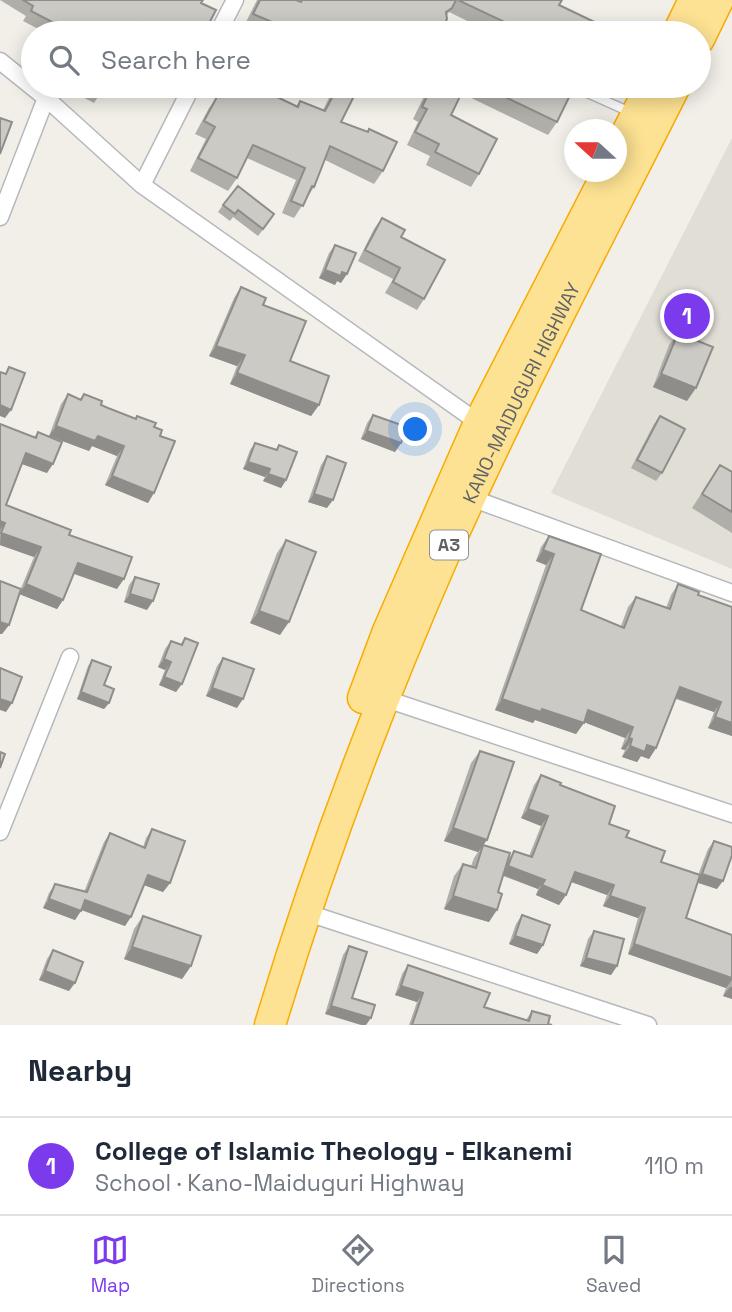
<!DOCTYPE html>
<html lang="en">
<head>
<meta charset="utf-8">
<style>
  body { margin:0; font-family:"Space Grotesk",sans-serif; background:#f2f2f3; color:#1f2937 }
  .compass { position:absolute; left:564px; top:119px; width:63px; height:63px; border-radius:50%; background:#fff; box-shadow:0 4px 18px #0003; rotate:291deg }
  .you { position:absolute; left:416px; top:430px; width:24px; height:24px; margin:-18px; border:5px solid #fff; border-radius:50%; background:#1a73e8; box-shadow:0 0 0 10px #1a73e833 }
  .badge { display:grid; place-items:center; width:46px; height:46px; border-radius:50%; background:#7c3aed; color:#fff; font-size:23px; font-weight:700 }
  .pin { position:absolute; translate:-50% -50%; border:4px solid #fff; box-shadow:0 2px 7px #0006 }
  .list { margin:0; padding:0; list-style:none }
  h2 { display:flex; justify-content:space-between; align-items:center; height:91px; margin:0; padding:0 28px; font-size:30px }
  h2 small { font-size:23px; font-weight:400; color:#747a83 }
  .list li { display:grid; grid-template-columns:46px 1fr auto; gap:21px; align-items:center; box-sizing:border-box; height:98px; padding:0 28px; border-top:2px solid #e0e1e3 }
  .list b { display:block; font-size:26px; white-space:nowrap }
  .list p { margin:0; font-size:23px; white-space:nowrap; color:#747a83 }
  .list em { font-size:23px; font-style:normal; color:#747a83 }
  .icon { flex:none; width:38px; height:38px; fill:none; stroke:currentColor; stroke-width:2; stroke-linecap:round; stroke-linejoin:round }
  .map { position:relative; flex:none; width:732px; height:1025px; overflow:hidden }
  .search { position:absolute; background:#fff; box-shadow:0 4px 18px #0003; left:21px; right:21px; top:21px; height:77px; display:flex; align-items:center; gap:18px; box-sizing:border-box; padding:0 24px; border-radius:38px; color:#747a83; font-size:26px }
  .sheet { height:189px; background:#fff }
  nav { display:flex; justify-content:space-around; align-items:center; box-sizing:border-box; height:98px; border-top:2px solid #e0e1e3; background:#fff; font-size:19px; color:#747a83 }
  nav a { display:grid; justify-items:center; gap:4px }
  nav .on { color:#7c3aed }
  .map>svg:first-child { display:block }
  .education { fill:#e1ded6 }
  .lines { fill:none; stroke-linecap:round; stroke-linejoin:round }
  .lane-casing { stroke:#b5b8bc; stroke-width:11 }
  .street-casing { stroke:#b5b8bc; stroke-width:19 }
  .highway-casing { stroke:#f9ab00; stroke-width:33 }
  .lane { stroke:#fff; stroke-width:8 }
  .street { stroke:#fff; stroke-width:16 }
  .highway { stroke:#fde293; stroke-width:30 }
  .wall { fill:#afaea9 }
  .shaded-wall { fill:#8f8d8a }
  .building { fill:#cccac5; stroke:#8f8d8a; stroke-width:2 }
  .labels { text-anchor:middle; stroke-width:5; stroke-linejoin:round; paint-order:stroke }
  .shield { fill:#fff; stroke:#8f9295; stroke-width:2 }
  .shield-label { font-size:18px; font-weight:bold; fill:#5f6368 }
  .street-label { font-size:19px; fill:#5f6368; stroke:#fff }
</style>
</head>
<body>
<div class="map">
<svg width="732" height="1025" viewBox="0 0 732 1025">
  <rect width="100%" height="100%" fill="#f1efe8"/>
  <path class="education" d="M732 138V569L551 493Z"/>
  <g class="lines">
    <g class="lane-casing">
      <path id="lane" d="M443 27 456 33
        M572 86 630 112"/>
    </g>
    <g class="street-casing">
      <path id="street" d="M218 33 235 0
        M0 61 46 98 142 185 479 423
        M142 185 192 86
        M0 217 46 98
        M471 498 732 593
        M383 698 732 814
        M0 832 70 657
        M305 912 648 1025"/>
    </g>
    <g class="highway-casing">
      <g id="highway">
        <path d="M678 33 694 0"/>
        <path d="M699 39 718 0"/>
        <path d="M616 154 651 86"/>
        <path d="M363 698 388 631 479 423 608 172"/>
        <path id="s1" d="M270 1025C318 865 377 708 444 555 515 395 597 241 675 86"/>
      </g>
    </g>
    <use href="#lane" class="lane"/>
    <use href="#street" class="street"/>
    <use href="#highway" class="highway"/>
  </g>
  <path class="wall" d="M0 0H203L201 3 204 33H46L23 21 26 16Z
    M257 0H296L298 1 299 0H562L559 5 604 33H492L449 12 446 16 443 27 456 33H260L244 26Z
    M82 86H105L94 103 77 94Z
    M223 86H254L296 106 300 101 323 110 335 86H359L341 122 383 171 374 184 325 160 314 187 294 218 282 213 296 180 247 158 237 178 228 191 190 171 206 139 195 134 209 108 218 96Z
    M429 86H565L557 122 548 135 461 93 451 115 479 174 471 187 426 165 430 156 407 145 418 122 413 119Z
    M223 205 269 222 258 236 233 217 230 221 218 212Z
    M382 218 401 237 424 299 417 310 385 293 393 279 358 261 374 229Z
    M335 245 341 283 337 281 335 285 319 278 329 253Z
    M241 287 263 305 290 361 319 405 311 416 230 384 237 366 209 356 234 298Z
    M678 333 687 401 653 387 669 345Z
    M68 394 80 399 84 394 101 405 135 419 137 416 154 427 160 436 148 503 105 485 117 456 92 446 89 451 49 436 61 404Z
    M373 415 401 443 395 452 361 439 367 423Z
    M660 416 662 473 656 481 631 468 654 424Z
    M0 424 34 437 38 432 47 473 22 464 6 505 69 535 117 589 74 574 63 600 57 609 20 594 9 625 2 634 34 557 0 545Z
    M255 443 276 450 279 445 286 480 281 488 263 481 265 477 243 469 250 450Z
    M327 456V508L308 502 321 465Z
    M720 465 732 472V533L692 508Z
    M549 536 581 610 621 626 628 607 636 597 666 608 671 595 678 584 698 595 731 607 732 605V736L708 728 714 712 676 699 656 748 649 759 641 756 637 762 622 757 625 750 621 749 625 738 584 722 576 734 535 720 533 723 495 710 546 565 536 561 541 547Z
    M286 540 280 635 250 623 277 553Z
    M135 577 147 610 124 602 129 585Z
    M185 638 176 692 159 685 165 670 158 667 165 649 171 641 180 645Z
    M223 658 237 708 206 696 217 666Z
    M92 660 104 685 109 703 104 709 77 699 88 666Z
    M480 751 487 840 483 845 508 860 514 851 529 856 541 826 521 818 534 785 541 775 560 785 609 824 661 862 698 875 708 849 714 841 717 889 698 883 686 918 732 935V999L723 996 726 988 628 954 638 918 603 906 607 895 571 882 566 895 559 905 536 895 538 889 503 876 489 922 444 909 454 876 463 864 471 866 474 858 478 852 444 841 471 763Z
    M152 829 170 883 163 892 144 885 125 926 81 910 75 920 43 908 49 893 55 884 84 892 104 842 110 833 143 847 146 838Z
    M522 915 543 945 537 954 509 944 516 924Z
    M143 916 191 966 182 979 124 959 134 929Z
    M594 931 617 966 611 975 580 966 588 939Z
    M349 946 352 998 325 1014 343 955Z
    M53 950 69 991 39 980 47 959Z
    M408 965 484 1007 526 1020 532 1011 548 1024 552 1025H409L417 1002 395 995 402 974Z"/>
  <path class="shaded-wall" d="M325 270 342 272 347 274 341 283 337 281 335 285 319 278Z
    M216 346 245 355 237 366 209 356Z
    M237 373 319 405 311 416 230 384Z
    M661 374 696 388 687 401 653 387Z
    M0 405 11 410 5 418 0 416Z
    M56 426 98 436 124 446 117 456 92 446 89 451 49 436Z
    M367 431 401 443 395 452 361 439Z
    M26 453 53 464 47 473 19 463Z
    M248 462 270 469 265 477 243 469Z
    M268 474 286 480 281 488 263 481Z
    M112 476 154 493 148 503 105 485Z
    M314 494 333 500 327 508 308 502Z
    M0 521 5 523 0 530Z
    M1 533 41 547 34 557 0 545Z
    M543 550 554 554 546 565 536 561Z
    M78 563 124 579 117 589 72 573Z
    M26 584 63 600 57 609 19 594Z
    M130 594 153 601 147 610 124 602Z
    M259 611 289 622 280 635 250 623Z
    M0 622 9 625 2 634H0Z
    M164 659 171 662 165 670 158 667Z
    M164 677 182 684 176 692 159 685Z
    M680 687 721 702 714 712 673 697Z
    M212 688 243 699 237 708 206 696Z
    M81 692 109 703 104 709 77 699Z
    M0 699 12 703 6 712 0 710Z
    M502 699 542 709 584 723 576 734 535 720 533 723 495 710Z
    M588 710 633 727 625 738 581 721Z
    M715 717 732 723V736L708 728Z
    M629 738 632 739 625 750 621 749Z
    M647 745 656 748 649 759 641 756 637 762 622 757 630 746Z
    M528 809 548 816 541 826 521 818Z
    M453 828 487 840 478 852 444 841Z
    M508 866 545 880 538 889 502 875Z
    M575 872 614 885 607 895 569 881Z
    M702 874 723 881 717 889 696 882Z
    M148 875 170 883 163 892 141 884Z
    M542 885 566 895 559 905 536 895Z
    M453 896 497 910 489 922 444 909Z
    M610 896 645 908 638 918 603 906Z
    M49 899 81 911 75 920 43 908Z
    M85 900 131 917 125 926 79 909Z
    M515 936 543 945 537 954 509 944Z
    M634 944 732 978V980L726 988 628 954Z
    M132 947 191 966 182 979 124 959Z
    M586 958 617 966 611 975 580 966Z
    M45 971 75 983 69 991 39 980Z
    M401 986 423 993 417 1002 395 995Z
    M730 987H732V999L723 996Z
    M331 1006 371 1018 366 1025H361L325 1014Z"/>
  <path class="building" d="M23 0H203L201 3 216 10 204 33H159L138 22 132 33H73L31 11 33 6Z
    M260 0H296L301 2 302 0H456L452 8 446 12 447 19 443 27 456 33H298L253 14Z
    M458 0H562L559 5 607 28 604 33H528Z
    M89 86H105L101 92Z
    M226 86H254L298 107 300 101 325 111 338 86H359L341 122 368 132 369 129 397 142 383 171 330 146 314 187 312 186 303 206 291 201 305 168 253 145 237 178 198 158 215 127 204 121 218 95 220 97Z
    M432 86H465L451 115 497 139 479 174 435 152 439 144 415 132 427 109 422 107Z
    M482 86H565L573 89 557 122Z
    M0 118 12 122 0 154Z
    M238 186 274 214 263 229 238 210 235 214 223 205Z
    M382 218 405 230 401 237 445 260 424 299 393 282 400 268 365 250Z
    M335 245 356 253 347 274 342 272 341 276 325 270Z
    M241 287 266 298 263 305 306 321 290 361 329 376 319 405 237 373 245 355 216 346Z
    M678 333 713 347 696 388 661 374Z
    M9 367 25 373 11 410 0 405V372L6 374Z
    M68 394 81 400 84 394 102 401 101 405 108 408 136 419 137 416 156 423 154 427 162 430 160 436 175 441 154 493 112 476 124 446 98 436 95 441 56 426Z
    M373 415 407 427 401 443 367 431Z
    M660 416 685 429 662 473 637 460Z
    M0 424 36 438 38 432 62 442 53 464 26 453 6 505 71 530 69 535 132 557 124 579 78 563 63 600 26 584 41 547 1 533 5 523 0 521Z
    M255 443 277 450 279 445 297 452 286 480 268 474 270 469 248 462Z
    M327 456 346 463 333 500 314 494Z
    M720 465 732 472V512L702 494Z
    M549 536 601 554 581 610 624 628 636 597 670 609 678 584 699 592 698 595 732 607V723L715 717 721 702 680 687 656 748 647 745 645 752 630 746 632 739 629 738 633 727 588 710 584 723 542 709 541 712 502 699 554 554 543 550Z
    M286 540 316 552 289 622 259 611Z
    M135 577 159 584 153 601 130 594Z
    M0 581 21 589 9 625 0 622Z
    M185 638 198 643 182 684 164 677 171 662 164 659 171 641 182 645Z
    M223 658 254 669 243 699 212 688Z
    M92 660 111 667 104 685 114 689 109 703 81 692Z
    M0 668 22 677 12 703 0 699Z
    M480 751 514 762 487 840 453 828Z
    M0 752 5 754 0 768Z
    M541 775 561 783 560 785 615 806 609 824 629 831 626 837 665 851 661 862 700 875 686 918 732 935V978L634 944 645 908 610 896 614 885 575 872 566 895 542 885 545 880 508 866 514 851 532 857 548 816 528 809Z
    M152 829 185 841 170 883 148 875 131 917 85 900 81 911 49 899 55 884 87 892 110 833 145 848Z
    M714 841 732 847V855L723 881 702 874Z
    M483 845 510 853 498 892 502 894 497 910 453 896 463 864 476 868Z
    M522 915 550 925 543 945 515 936Z
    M143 916 201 936 191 966 132 947Z
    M594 931 624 939 617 966 586 958Z
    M349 946 367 952 352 998 375 1005 371 1018 331 1006Z
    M53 950 83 962 75 983 45 971Z
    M408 965 490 993 484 1007 529 1021 532 1011 550 1016 548 1024 552 1025H412L423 993 401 986Z"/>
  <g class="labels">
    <rect class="shield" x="430" y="530.5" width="38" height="29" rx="5"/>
    <g class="shield-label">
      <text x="449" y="551">A3</text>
    </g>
    <g class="street-label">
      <text dy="7" stroke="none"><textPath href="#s1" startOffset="681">KANO-MAIDUGURI HIGHWAY</textPath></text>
    </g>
  </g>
</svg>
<svg class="compass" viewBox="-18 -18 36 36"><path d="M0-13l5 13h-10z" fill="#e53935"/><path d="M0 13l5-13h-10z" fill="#747a83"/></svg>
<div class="you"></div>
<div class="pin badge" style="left:687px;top:316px">1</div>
<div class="search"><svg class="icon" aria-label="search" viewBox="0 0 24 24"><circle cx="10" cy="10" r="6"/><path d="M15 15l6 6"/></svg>Search here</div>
</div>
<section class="sheet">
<h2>Nearby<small></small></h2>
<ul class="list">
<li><span class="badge">1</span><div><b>College of Islamic Theology - Elkanemi</b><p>School · Kano-Maiduguri Highway</p></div><em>110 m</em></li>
</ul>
</section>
<nav>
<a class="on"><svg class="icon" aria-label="map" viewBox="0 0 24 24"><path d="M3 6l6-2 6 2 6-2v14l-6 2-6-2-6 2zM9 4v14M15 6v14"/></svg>Map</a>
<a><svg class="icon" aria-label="directions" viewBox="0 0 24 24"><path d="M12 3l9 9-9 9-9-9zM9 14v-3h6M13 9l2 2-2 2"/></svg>Directions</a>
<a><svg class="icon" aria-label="saved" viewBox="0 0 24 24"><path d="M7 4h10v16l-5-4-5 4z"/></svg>Saved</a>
</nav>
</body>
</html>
